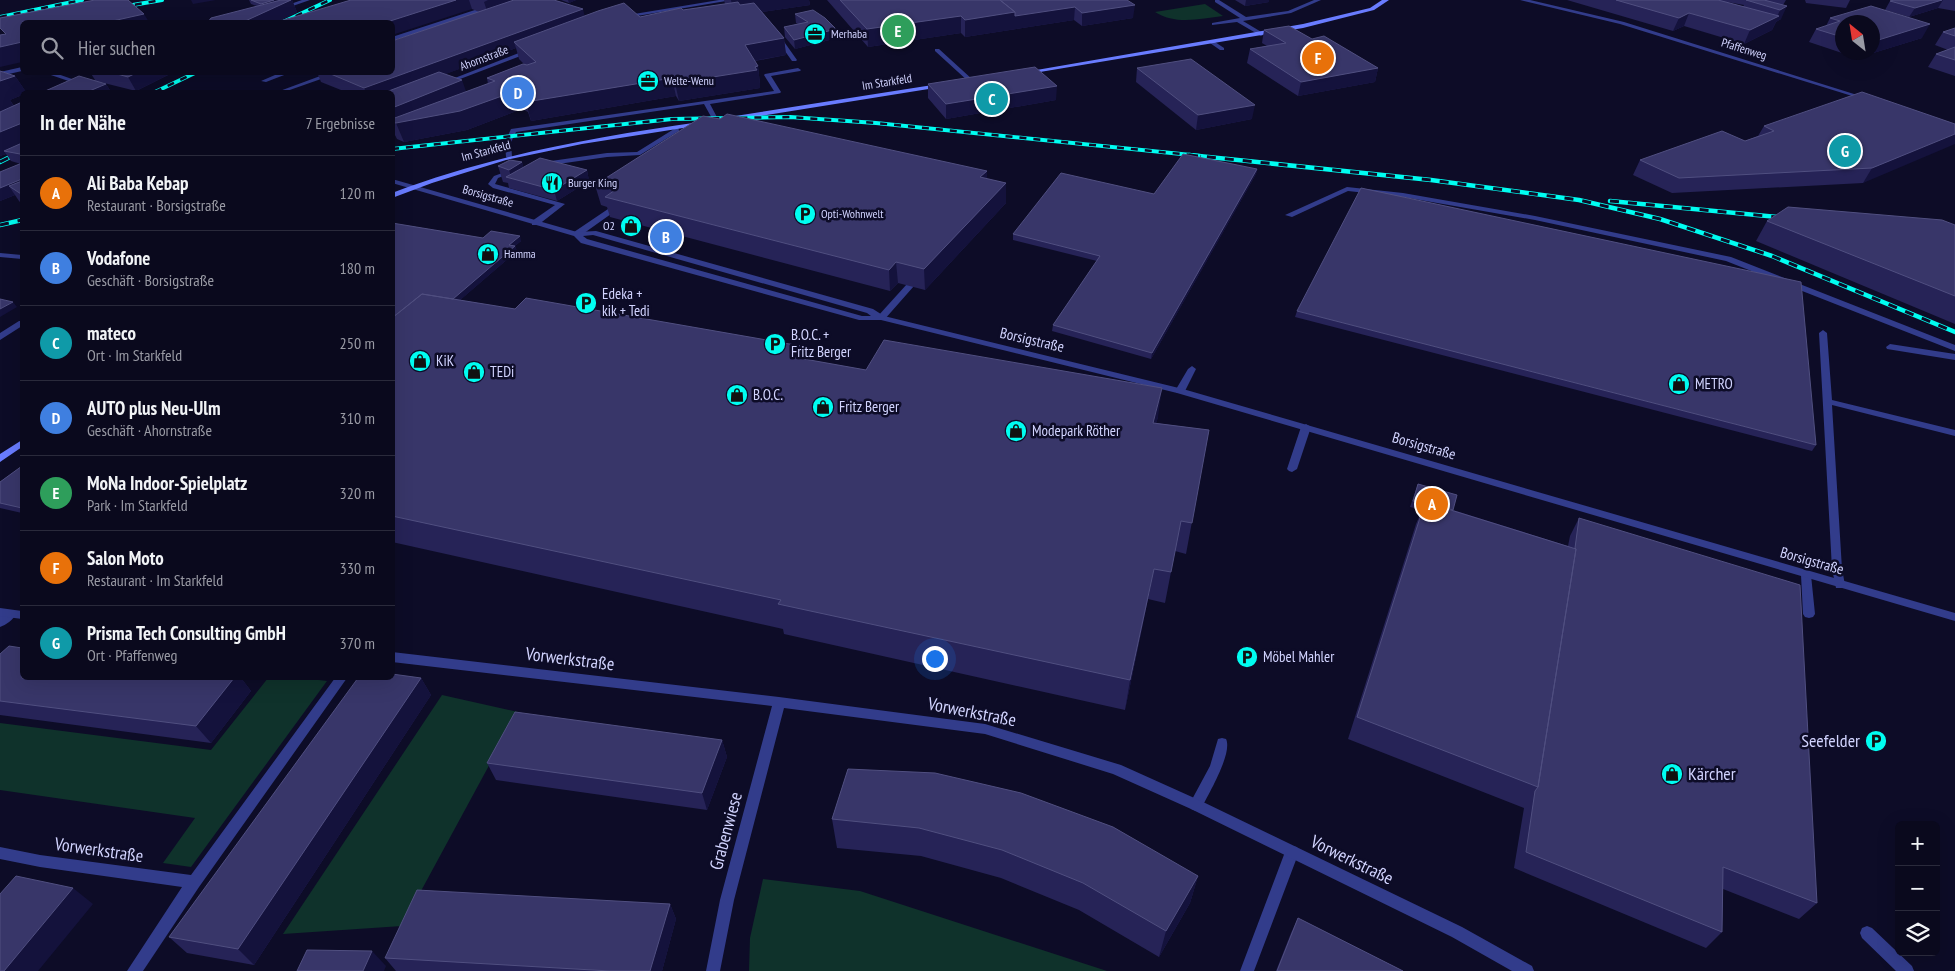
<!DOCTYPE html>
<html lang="de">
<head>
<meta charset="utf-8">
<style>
  body { margin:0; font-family:"PT Sans Narrow",sans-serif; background:#131226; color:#f1f3f6 }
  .controls { position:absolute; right:15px; bottom:15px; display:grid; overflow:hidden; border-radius:8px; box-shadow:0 5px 20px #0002 }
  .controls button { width:45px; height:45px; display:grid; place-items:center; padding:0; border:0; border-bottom:1px solid #2a2a3b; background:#0a091d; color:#f1f3f6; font:25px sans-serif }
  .compass { position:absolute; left:1835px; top:15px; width:45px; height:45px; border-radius:50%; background:#0a091d; box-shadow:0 5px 20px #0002; rotate:330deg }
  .you { position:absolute; left:934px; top:658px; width:18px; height:18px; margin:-12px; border:4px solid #fff; border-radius:50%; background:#1a73e8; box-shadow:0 0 0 8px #1a73e833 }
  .badge { display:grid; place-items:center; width:32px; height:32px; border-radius:50%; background:#00fdf1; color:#fff; font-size:16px; font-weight:700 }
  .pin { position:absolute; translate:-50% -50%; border:2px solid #fff; box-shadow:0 1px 5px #0006 }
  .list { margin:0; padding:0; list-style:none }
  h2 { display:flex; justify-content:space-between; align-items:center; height:65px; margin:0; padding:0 20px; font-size:21px }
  h2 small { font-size:16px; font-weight:400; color:#999aa4 }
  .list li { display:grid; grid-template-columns:32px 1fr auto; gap:15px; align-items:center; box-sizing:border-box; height:75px; padding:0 20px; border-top:1px solid #2a2a3b }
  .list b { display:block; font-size:19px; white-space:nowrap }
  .list p { margin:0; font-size:16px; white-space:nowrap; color:#999aa4 }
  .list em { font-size:16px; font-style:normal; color:#999aa4 }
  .icon { flex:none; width:28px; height:28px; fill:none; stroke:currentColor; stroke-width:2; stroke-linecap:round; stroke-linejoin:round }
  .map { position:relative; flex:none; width:1955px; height:971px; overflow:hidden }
  .search { position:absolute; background:#0a091d; box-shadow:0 5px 20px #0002; left:20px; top:20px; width:375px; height:55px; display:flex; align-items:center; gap:12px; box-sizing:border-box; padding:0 18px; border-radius:8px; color:#999aa4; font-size:19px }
  .panel { position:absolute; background:#0a091d; box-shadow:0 5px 20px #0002; left:20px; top:90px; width:375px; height:590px; border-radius:8px }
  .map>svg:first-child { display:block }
  .green { fill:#0f322b }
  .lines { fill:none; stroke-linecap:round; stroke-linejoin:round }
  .service { fill:#323c8b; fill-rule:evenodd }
  .minor { fill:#323c8b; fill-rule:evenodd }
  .tertiary { fill:#323c8b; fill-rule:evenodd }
  .secondary { fill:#697cff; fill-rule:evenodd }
  .rail-far1-casing { stroke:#00fdf1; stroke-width:4 }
  .rail-casing { stroke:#00fdf1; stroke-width:4.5 }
  .rail-far1 { stroke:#0d0c27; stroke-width:2.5; stroke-dasharray:7; stroke-linecap:butt }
  .rail { stroke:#0d0c27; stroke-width:3; stroke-dasharray:9; stroke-linecap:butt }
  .wall { fill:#262357; fill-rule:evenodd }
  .shaded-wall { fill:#14123c }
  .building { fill:#383669; stroke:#504f80 }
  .labels { text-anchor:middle; stroke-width:5; stroke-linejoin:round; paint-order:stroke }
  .far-poi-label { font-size:12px; fill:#d2d4ff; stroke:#0d0c27; text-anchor:start }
  .far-street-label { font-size:12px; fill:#d2d4ff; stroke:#0d0c27 }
  .poi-label { font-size:15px; fill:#d2d4ff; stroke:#0d0c27; text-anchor:start }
  .street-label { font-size:15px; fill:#d2d4ff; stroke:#0d0c27 }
  .near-street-label { font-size:18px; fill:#d2d4ff; stroke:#0d0c27 }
  .near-poi-label { font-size:18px; fill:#d2d4ff; stroke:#0d0c27; text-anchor:end }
</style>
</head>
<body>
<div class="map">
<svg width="1955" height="971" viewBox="0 0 1955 971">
  <rect width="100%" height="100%" fill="#0d0c27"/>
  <path class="green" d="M1205 4 1223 16C1200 19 1175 25 1155 12Z
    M268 678H302L327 681 191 867 163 863 195 818 0 790V723L211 750Z
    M442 695 518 712 402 926 283 934Z
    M763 879 860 891 1107 971H749L750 938Z"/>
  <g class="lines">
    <path class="service" d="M302 0H310L284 9 279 8Z
      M1215 0H1219L1246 17 1288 11 1314 0H1321L1291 13 1243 21 1263 33V35L1261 36 1237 22 1212 25V23L1240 18 1215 2Z
      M478 9 481 11 480 12 392 41V37Z
      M776 36H780L797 60 796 61H792L775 37Z
      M1212 40 1224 48V50H1220L1210 43V41Z
      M935 49H939L973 80V82H969L935 51Z
      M798 68 801 70 800 71 771 76 781 92 780 93 710 104 719 121 718 122H714L704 104 516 132 511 142 512 157 509 159 506 157 505 142 511 129 774 91 764 75 765 74Z
      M282 72H292L266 82 261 81Z
      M331 72H341L284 92H277Z
      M674 126H678L679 131 640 155 607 157 544 166 541 164 544 162 607 153 637 152 674 129Z
      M511 170 516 171 498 178 495 184 565 204 538 225H532V221L555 205 493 188 488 184 494 176Z
      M1347 187 1403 193 1535 216 1731 257 1955 345V351L1726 261 1535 220 1403 197 1348 191 1292 217 1285 215Z
      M611 207 618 209 580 236H574V232Z
      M0 253 22 255V259L0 257Z
      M907 284H913L914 286 884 320H878V316Z
      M19 321H22V326L0 340V333Z
      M1823 330 1827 333 1832 400 1955 430V436L1832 405 1842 569 1845 585 1844 588H1836L1832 569 1819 333Z
      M1890 344 1955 354V360L1887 349 1886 347Z
      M1192 366 1196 369 1185 391 1183 393H1177L1175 391 1188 369Z
      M1306 424 1311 427 1297 469 1292 472 1289 471 1287 469 1301 427Z
      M1806 571 1810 572 1811 575 1815 614 1813 617 1809 618 1805 617 1803 614 1801 575 1802 572Z
      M10 610 14 611 16 614C13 620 6 625 0 627V616Z
      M335 678H347L199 887 143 971H127L182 887 40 867 0 859V847L40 855 191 875Z
      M1222 738 1226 739C1233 753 1208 795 1201 809L1196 811 1191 809 1189 805 1210 766 1218 739Z
      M1292 846 1297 847 1299 852 1254 971H1240L1285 852 1287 847Z
      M1867 926 1872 928 1912 966 1914 971H1896L1862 938 1860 933 1862 928Z"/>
    <path class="minor" d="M719 0H732L625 18 622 16Z
      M529 49 532 51 531 52 447 84 442 83Z
      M22 67V71L0 76V72Z
      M42 72H52L109 92H101Z
      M392 179 577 232 596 231 873 309 884 316 1183 389 1955 613V621L1177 393 881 320H859L581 243 574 236 392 183ZM593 235 867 313 871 316H862L587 239 583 236Z
      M0 608 22 611V619L0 616Z
      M392 652 779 697 985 724 1121 765 1201 801 1462 927 1532 966 1534 971H1512L1452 937 1191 809 1113 774 985 734 784 708 734 900 720 971H706L720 900 772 706 392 662Z"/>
    <path class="tertiary" d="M1520 0H1530L1624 22 1870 99 1865 100 1620 24Z"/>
    <path class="secondary" d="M1382 0H1389L1374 10 1303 28 1028 74 1025 72 1303 24 1370 8Z
      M939 84 941 85V87L729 121 726 119 729 117Z
      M700 122 702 123V125L582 144 506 160 432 183 392 198V193C492 155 595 137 700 122Z
      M22 440V447L0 462V454Z"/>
    <g class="rail-far1-casing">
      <path id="rail-far1" d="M121 7 162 0
        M0 17 82 0
        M283 22 330 0
        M155 92 197 72
        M392 149 672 119 790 117 876 123 1201 156
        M11 156 22 151"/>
    </g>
    <g class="rail-casing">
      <path id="rail" d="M1189 155 1431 180 1579 200 1660 219 1772 256 1955 332
        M0 162 14 155
        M1610 201 1787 218
        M0 225 22 220"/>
    </g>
    <use href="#rail-far1" class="rail-far1"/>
    <use href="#rail" class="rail"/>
  </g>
  <path class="wall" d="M249 0H292L297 12 277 22 257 6 251 4Z
    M351 0H554L584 16 640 17 725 4 724 0H809L810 5 762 12 784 38 786 55 755 61 758 66 760 84V88L679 101 676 96 531 121 528 112 522 109 467 130 404 142 397 139 392 129V92H346L321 82 317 72H392L479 12 472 9ZM516 48 519 59 525 65 487 78 488 84 466 92 445 74Z
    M561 0H576L569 3Z
    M827 0H1127L1133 18 1082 26 1074 20 965 37 961 33 868 47Z
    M1235 0H1269V2L1245 6Z
    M1567 0H1786L1783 5 1781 19 1776 22 1772 30 1744 44 1684 26 1673 31ZM1727 2 1744 5 1743 7Z
    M1805 0H1850L1846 8 1806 3Z
    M1894 0H1955V11L1938 8 1909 17 1885 10 1890 1Z
    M795 14 836 29 837 38 795 49 785 37 784 27 798 24 796 23Z
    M1830 18 1922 38 1857 58 1809 42 1816 29 1826 26ZM1842 22 1872 52H1842Z
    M1955 28V76L1928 67 1936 54 1948 50 1935 45 1943 32Z
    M1264 30 1312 39 1378 68 1375 82 1298 96 1247 63 1250 49 1267 46 1262 43Z
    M1137 68 1252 119 1196 130 1136 82Z
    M0 71 15 76 26 92H22V95L10 100 14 106 22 102V204L19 201 15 195 0 201V172L21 164 11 161 6 154 0 156Z
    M90 72H174L136 91 100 82 106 84 111 92H43L95 80Z
    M928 84 1056 100 946 119 928 98Z
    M720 119 987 171V179L1006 183V203L925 290 898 283 890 291 610 217 607 207 601 205 595 185Z
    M1955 124 1863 183 1672 193 1633 175 1640 160 1745 141 1758 136 1764 126Z
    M522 162 523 167 587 170 589 181 557 201 509 188 508 183 503 182 498 166Z
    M1257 169 1256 174 1151 359 1052 331 1053 325 1097 261 1013 240V234Z
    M1767 221 1955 225V324L1756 241Z
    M392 223 483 238 521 241 515 246 517 251 460 300 515 309 801 346 803 359 866 370 1158 417 1156 423 1209 430 1186 554 1175 551 1165 603 1148 599 1125 710 784 634 783 629 392 542Z
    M1297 311 1816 445 1812 451 1295 317Z
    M22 466V513L0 508V482Z
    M1418 484 1453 510 1568 546 1570 536 1579 518 1817 903 1799 919 1723 889 1722 932 1706 948 1514 868 1524 808 1348 739 1416 524 1422 510 1410 507Z
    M0 654 22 678H241L251 691 211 743 0 715Z
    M421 678 431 695 254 965 187 953 169 937Z
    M722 740 727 757 707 810 496 780 487 763Z
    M848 769 1198 876 1190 903 1159 957 1079 910 1001 878 921 856 837 848 832 819Z
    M670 904 676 919 662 971H396L385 958Z
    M1298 918 1403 971H1276L1291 933Z"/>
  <path class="shaded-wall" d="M191 0H216L193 4Z
    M274 0H292L297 12 277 22H243L263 8 261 4Z
    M456 0H469L472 9 392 35V22H387Z
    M488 0H527L488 14 484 2Z
    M568 0H576L569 3Z
    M731 0H809L810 5 734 16Z
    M1246 0H1269V2L1245 6Z
    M1943 0 1938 8 1909 17 1915 8Z
    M1135 5 1133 18 1082 26V13Z
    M1787 6 1781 19 1776 22 1772 30 1744 44 1750 30 1777 17 1780 10Z
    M1075 7 1074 20 965 37V20L1015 12Z
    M583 9 586 22 514 42 516 48 392 94V92H366L364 88Z
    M1689 13 1684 26 1673 31 1679 18Z
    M144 14 149 22H108Z
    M961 16V33L868 47 867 29Z
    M1930 24 1922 38 1857 58 1860 52H1872V42Z
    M836 29 837 38 795 49 794 40Z
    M784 38 786 55 747 62 745 45Z
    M22 42V62L0 67V47Z
    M758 66 760 84V88L679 101 675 83Z
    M1378 68 1375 82 1298 96 1301 82Z
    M138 72H174L136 91 128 77Z
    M15 76 26 92H22V95L10 100 15 109 0 115V81Z
    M672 78 676 96 531 121 526 102Z
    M462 80 467 94 392 122V108Z
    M106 84 111 92H87Z
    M1057 86 1056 100 946 119V104Z
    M516 91 522 109 467 130 404 142 396 123Z
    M1255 105 1252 119 1196 130 1198 115Z
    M22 123V147L4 151 6 154 0 156V132Z
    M1955 134V144L1863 183 1872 168Z
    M522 162 526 178 512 179 509 170Z
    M1257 169 1256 174 1151 359 1152 353Z
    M587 170 589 181 557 201 554 190Z
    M987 171V190L980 177Z
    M22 179V193L9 186 15 195 0 201V188Z
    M1006 183V203L925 290 924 269Z
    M520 236 521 241 515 246 517 251 392 359V351Z
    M896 262 898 283 890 291 889 270Z
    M13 302 17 307 0 317V309Z
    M801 346 805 376 793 357Z
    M1162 388 1158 417 1148 453 1153 423Z
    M1154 569 1148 599 1125 710 1130 680Z
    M234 678H241L251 691 211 743 196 726Z
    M421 678 431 695 254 965 238 949Z
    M722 740 727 757 707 810 702 793Z
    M1198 876 1190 903 1159 957 1166 931Z
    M73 888 93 904 38 971H4Z
    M670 904 676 919 662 971H650Z
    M372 951 386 966 384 971H363Z"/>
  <path class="building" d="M95 0H128L144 14 108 22H22V42L0 47V35L6 34 0 28V18Z
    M251 0H274L261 4Z
    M281 0H291L243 22H208L211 18Z
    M351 0H456L387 22H277Z
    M514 0H554L583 9 364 88 326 72H392V41Z
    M840 0H1000L1015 12 965 20 961 16 867 29Z
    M1000 0H1127L1135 5 1082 13 1075 7 1015 16V12Z
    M1616 0H1718L1779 16 1750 30 1689 13 1679 18Z
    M1746 0H1764L1787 6 1780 10Z
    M1894 0H1942L1915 8 1890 1Z
    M738 2 740 5 754 3 784 38 745 45 758 66 755 67 757 70 675 83 672 78 526 102 522 94 516 91 460 111 396 123 392 122V119L495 81 487 78 523 64 527 65 536 62 514 42 598 11 624 3 640 17 681 8 683 10Z
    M1871 6 1930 24 1872 42V22H1842V37L1816 29 1840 21 1830 18Z
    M813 10 825 18 836 29 794 40 784 27 808 22 795 14Z
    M1289 26 1312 39 1324 36 1378 68 1301 82 1250 49 1286 43 1264 30Z
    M1955 28V36L1943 32Z
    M1955 47V60L1936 54Z
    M1191 59 1255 105 1198 115 1137 68Z
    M1035 67 1057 86 946 104 928 84Z
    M0 71 15 76 0 81Z
    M110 72H138L128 77Z
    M439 72 462 80 392 108V92H386Z
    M79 76 106 84 87 92H43Z
    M1862 92 1955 124V134L1872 168 1679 178 1640 160 1722 131 1745 141 1774 131 1764 126Z
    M22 102V123L0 132V112Z
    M727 114 987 171 980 177 1006 183 924 269 896 262 889 270 605 197 615 190 595 185 703 116 720 119Z
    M22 143V153L20 154 4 151Z
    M1183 154 1257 169 1152 353 1053 325 1100 256 1013 234 1061 173 1154 194Z
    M540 158 587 170 554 190 506 177Z
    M510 160 522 162 509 170 498 166Z
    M22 163V179L0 188V172Z
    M22 181V194H21L9 186Z
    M1361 188 1801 282 1816 445 1297 311Z
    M1788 207 1942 220 1955 225V296L1767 221Z
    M392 223 483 238 491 231 520 236 509 245 515 246 453 299 422 294 392 318Z
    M422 294 515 309 526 298 801 346 793 357 866 370 884 340 1162 388 1153 423 1209 430 1192 523 1181 521 1171 572 1154 569 1130 680 778 604 781 600 392 516V318Z
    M0 299 13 302 0 309Z
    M22 466V508L0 503V482Z
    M1418 484 1457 495 1453 510 1425 502 1424 504 1413 501Z
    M1425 502 1576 549 1538 787 1357 717Z
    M1579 518 1800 585 1817 903 1723 867 1722 932 1526 852 1535 791 1538 787 1576 549 1575 548Z
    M9 646 22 648V678H234L196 726 0 701V654Z
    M392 674 421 678 238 949 169 937 358 678H392Z
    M515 712 722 740 702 793 487 763Z
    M848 769 935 773 1021 793 1113 827 1198 876 1166 931 1083 883 1002 850 919 828 832 819Z
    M16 876 73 888 4 971H0V894Z
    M417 890 670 904 650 971H610L385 958Z
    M1298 918 1403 971H1277Z
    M307 950 372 951 363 971H297Z"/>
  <defs>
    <g id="office-disc" transform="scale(1.125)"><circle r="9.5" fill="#00fdf1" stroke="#0d0c27"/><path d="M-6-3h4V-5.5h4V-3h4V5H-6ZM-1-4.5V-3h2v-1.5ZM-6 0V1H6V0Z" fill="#111"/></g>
    <g id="restaurant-disc" transform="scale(1.125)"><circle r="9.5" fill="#00fdf1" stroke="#0d0c27"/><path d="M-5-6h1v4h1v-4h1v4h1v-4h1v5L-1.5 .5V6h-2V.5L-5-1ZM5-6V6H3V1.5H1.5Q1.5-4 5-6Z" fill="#111"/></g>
    <g id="parking-disc" transform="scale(1.125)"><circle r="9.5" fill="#00fdf1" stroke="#0d0c27"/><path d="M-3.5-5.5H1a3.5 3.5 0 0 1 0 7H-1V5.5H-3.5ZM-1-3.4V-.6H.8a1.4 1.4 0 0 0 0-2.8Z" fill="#111"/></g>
    <g id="shop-disc" transform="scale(1.125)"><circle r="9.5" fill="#00fdf1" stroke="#0d0c27"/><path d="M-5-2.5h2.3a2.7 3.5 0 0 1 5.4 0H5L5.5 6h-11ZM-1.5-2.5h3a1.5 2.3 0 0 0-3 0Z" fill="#111"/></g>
  </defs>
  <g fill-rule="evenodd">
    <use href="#office-disc" x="815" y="34"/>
    <use href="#office-disc" x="648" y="81"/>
    <use href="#restaurant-disc" x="552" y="183"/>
    <use href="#parking-disc" x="805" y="214"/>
    <use href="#shop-disc" x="631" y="226"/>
    <use href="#shop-disc" x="488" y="254"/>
    <use href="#parking-disc" x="586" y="303"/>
    <use href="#parking-disc" x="775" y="344"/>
    <use href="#shop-disc" x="420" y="361"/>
    <use href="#shop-disc" x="474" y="372"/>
    <use href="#shop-disc" x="1679" y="384"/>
    <use href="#shop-disc" x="737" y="395"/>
    <use href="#shop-disc" x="823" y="407"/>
    <use href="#shop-disc" x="1016" y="431"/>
    <use href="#parking-disc" x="1247" y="657"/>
    <use href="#parking-disc" x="1876" y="741"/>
    <use href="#shop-disc" x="1672" y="774"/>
  </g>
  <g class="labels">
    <g class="far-poi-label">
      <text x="831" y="38">Merhaba</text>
      <text x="664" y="85">Welte-Wenu</text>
      <text x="568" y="187">Burger King</text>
      <text x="821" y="218">Opti-Wohnwelt</text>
      <text x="615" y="230" text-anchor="end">O2</text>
      <text x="504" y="258">Hamma</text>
    </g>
    <g class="far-street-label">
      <text transform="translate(1744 49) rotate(17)" y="4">Pfaffenweg</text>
      <text transform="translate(484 58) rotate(-21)" y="4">Ahornstraße</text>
      <text transform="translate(887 82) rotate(-9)" y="4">Im Starkfeld</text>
      <text transform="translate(486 151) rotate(-15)" y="4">Im Starkfeld</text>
      <text transform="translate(488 196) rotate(16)" y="4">Borsigstraße</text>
    </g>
    <g class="poi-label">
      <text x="602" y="299">Edeka +<tspan x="602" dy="17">kik + Tedi</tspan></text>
      <text x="791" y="340">B.O.C. +<tspan x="791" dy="17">Fritz Berger</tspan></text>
      <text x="436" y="366">KiK</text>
      <text x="490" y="377">TEDi</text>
      <text x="1695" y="389">METRO</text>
      <text x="753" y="400">B.O.C.</text>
      <text x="839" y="412">Fritz Berger</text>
      <text x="1032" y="436">Modepark Röther</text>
      <text x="1263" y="662">Möbel Mahler</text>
    </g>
    <g class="street-label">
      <text transform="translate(1032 340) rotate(13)" y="5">Borsigstraße</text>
      <text transform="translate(1424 446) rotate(16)" y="5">Borsigstraße</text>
      <text transform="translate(1812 561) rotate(16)" y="5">Borsigstraße</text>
    </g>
    <g class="near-street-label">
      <text transform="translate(570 659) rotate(7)" y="6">Vorwerkstraße</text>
      <text transform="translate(972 712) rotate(11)" y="6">Vorwerkstraße</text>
      <text transform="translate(726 831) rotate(-75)" y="6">Grabenwiese</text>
      <text transform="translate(99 850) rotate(8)" y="6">Vorwerkstraße</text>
      <text transform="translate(1352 860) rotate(26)" y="6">Vorwerkstraße</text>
    </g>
    <g class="near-poi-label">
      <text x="1860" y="747">Seefelder</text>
      <text x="1688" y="780" text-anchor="start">Kärcher</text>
    </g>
  </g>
</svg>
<div class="controls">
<button>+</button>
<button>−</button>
<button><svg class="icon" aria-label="layers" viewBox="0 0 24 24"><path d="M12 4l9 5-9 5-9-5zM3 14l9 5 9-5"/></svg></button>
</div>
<svg class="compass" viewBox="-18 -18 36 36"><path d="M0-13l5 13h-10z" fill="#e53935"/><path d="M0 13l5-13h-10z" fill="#999aa4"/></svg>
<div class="you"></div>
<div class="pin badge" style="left:1432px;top:504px;background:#e8710a">A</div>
<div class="pin badge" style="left:666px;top:237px;background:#3f7fe0">B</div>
<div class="pin badge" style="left:992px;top:99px;background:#0f9aa8">C</div>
<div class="pin badge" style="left:518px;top:93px;background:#3f7fe0">D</div>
<div class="pin badge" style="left:898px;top:31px;background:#2e9e5b">E</div>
<div class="pin badge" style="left:1318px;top:58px;background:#e8710a">F</div>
<div class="pin badge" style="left:1845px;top:151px;background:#0f9aa8">G</div>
<div class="search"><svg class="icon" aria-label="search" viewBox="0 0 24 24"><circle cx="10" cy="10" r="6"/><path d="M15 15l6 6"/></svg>Hier suchen</div>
<section class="panel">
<h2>In der Nähe<small>7 Ergebnisse</small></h2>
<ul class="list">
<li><span class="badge" style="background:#e8710a">A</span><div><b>Ali Baba Kebap</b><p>Restaurant · Borsigstraße</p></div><em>120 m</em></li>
<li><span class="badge" style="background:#3f7fe0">B</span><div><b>Vodafone</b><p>Geschäft · Borsigstraße</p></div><em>180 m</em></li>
<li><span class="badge" style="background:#0f9aa8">C</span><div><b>mateco</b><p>Ort · Im Starkfeld</p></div><em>250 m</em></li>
<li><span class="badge" style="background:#3f7fe0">D</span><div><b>AUTO plus Neu-Ulm</b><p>Geschäft · Ahornstraße</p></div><em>310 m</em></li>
<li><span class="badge" style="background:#2e9e5b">E</span><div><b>MoNa Indoor-Spielplatz</b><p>Park · Im Starkfeld</p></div><em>320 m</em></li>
<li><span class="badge" style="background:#e8710a">F</span><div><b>Salon Moto</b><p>Restaurant · Im Starkfeld</p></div><em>330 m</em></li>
<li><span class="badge" style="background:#0f9aa8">G</span><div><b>Prisma Tech Consulting GmbH</b><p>Ort · Pfaffenweg</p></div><em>370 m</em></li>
</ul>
</section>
</div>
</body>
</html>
